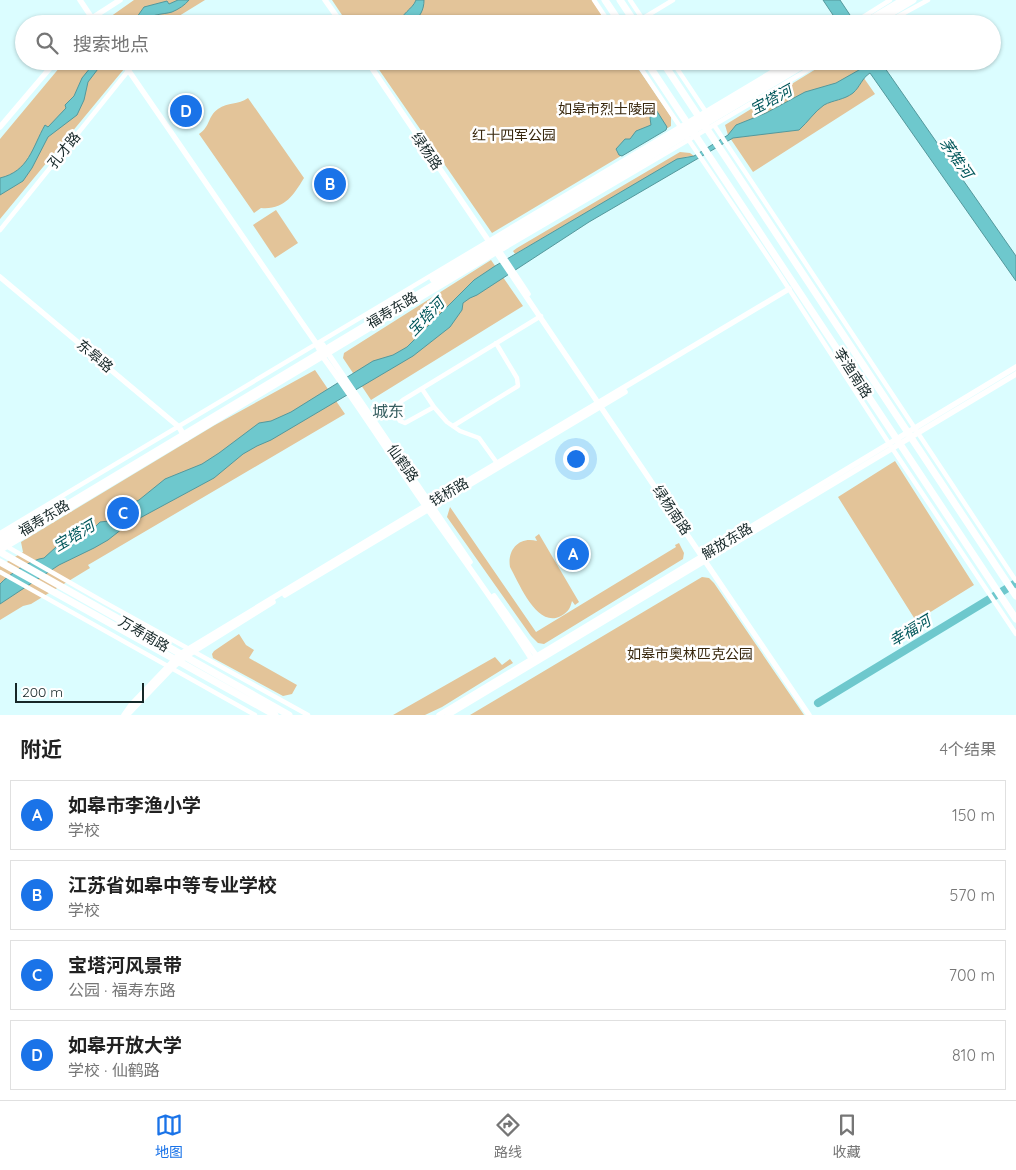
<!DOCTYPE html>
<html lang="zh">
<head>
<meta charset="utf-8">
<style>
  body { margin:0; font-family:Quicksand,"Noto Sans SC",sans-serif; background:#f2f2f2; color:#222 }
  .scale { position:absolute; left:15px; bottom:12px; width:129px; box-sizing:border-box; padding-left:5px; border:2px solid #162728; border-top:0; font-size:14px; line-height:18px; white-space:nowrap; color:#162728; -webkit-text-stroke:4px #fff; paint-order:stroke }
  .you { position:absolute; left:575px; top:458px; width:18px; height:18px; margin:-12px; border:4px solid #fff; border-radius:50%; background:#1a73e8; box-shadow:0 0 0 8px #1a73e833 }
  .badge { display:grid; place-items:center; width:32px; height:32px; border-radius:50%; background:#1a73e8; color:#fff; font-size:16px; font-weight:700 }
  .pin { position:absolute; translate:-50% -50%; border:2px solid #fff; box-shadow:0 1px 5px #0006 }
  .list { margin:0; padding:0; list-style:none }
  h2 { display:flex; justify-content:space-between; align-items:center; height:65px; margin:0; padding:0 20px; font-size:21px }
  h2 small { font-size:16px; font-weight:400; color:#767676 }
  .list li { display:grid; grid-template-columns:32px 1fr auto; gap:15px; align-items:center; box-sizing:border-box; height:70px; margin:0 10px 10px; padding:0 10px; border:1px solid #e0e0e0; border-radius:0px }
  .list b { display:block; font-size:19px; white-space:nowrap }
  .list p { margin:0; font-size:16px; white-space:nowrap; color:#767676 }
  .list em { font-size:16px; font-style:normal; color:#767676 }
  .icon { flex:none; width:28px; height:28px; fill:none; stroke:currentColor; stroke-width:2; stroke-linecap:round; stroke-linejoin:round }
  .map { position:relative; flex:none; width:1016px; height:715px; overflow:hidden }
  .search { position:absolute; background:#fff; box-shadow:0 1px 4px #0004; left:15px; right:15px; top:15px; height:55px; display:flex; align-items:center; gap:12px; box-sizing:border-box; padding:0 18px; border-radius:28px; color:#767676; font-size:19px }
  .sheet { height:385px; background:#fff }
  nav { display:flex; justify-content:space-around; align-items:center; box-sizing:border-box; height:70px; border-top:1px solid #e0e0e0; background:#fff; font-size:14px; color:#767676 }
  nav a { display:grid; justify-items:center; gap:2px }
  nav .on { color:#1a73e8 }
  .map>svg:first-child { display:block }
  .green { fill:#e3c499 }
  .water { fill:#6ec8cd; stroke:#54989c }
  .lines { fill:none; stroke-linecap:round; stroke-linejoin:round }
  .river { stroke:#6ec8cd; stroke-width:8 }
  .minor { stroke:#fff; stroke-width:4.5 }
  .tertiary { stroke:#fff; stroke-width:5.5 }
  .secondary { stroke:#fff; stroke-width:7 }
  .labels { text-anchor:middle; stroke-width:5; stroke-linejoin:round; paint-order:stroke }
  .park-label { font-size:14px; fill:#39280e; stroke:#fff }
  .street-label { font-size:14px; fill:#162728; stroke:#fff }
  .water-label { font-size:15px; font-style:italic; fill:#02575b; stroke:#fff }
  .quarter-label { font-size:16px; fill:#385f61; stroke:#fff }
</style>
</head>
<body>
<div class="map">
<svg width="1016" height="715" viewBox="0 0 1016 715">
  <rect width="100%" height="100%" fill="#dbfdff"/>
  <path class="green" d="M134 0H205L166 24H100Z
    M332 0H592L608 24H348Z
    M65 61H117L124 69 0 219V139Z
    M373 61H633L671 117V126L492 233Z
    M829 61H852L875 94 753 172 728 135 725 125Z
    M248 98 304 178C293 196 284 210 261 208L254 213 199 134C211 126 207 117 218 109 228 102 238 105 248 98Z
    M680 152 690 153 694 156 685 157 515 254 513 251 517 248Z
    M276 210 298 243 275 258 253 225Z
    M491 260 523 306 371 400 343 358 344 353Z
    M315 370 345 414 88 565 90 568 31 604 23 606 0 620V566L23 552 21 542 215 425Z
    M895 461 974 585 916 621 838 497Z
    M450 507 536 632 676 547 675 545 679 543 684 553 683 559 544 644 538 643 531 636 447 517Z
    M539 534 579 602 575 605 572 601C570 609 568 612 561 616 537 629 519 583 510 567 507 550 519 536 537 541L535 537Z
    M702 577 709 578 714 583 804 715H470Z
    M239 634 246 645 254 650 249 658 297 685 292 694 283 696 213 658 212 654 214 651Z
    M495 657 502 665 510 659 513 663 442 707 425 715H393Z"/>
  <path class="water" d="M178 0H189C185 5 179 9 172 12 162 15 149 13 143 24H132L144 7 167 1 169 4Z
    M416 0H424C424 10 420 17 412 23L400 24C400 14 413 9 416 0Z
    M823 0H840L856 24H839Z
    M104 61 88 82 84 100 77 115 48 137 32 168 23 181 0 195V178C29 171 32 148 45 125L48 127 66 108 65 105 74 96 82 78 95 62Z
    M863 61H880L1016 256V281L870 73C862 78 860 87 853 93 844 100 833 100 824 105 814 112 808 122 799 130L733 138 589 222 477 295 470 298 463 303 462 310 450 327 413 356 271 440 257 446 243 454 214 478 127 525 108 540 94 548 59 565 0 604V584C8 575 32 559 44 558L56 547 94 528 100 522 109 521 118 510 139 500 165 479 202 464 219 453 259 423 271 421 291 412 373 361 393 355 407 347 474 280 495 266 677 159 694 156 728 135 736 125 766 113 805 92 836 83 866 66Z
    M653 105 667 127 666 130 622 156 619 155 616 149 625 139H630L636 131 651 125 650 118Z"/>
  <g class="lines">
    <path class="river" d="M818 703 1016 583"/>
    <path class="minor" d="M594 0 610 24
      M630 0 646 24
      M635 23 673 0
      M852 24 890 0
      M884 24 928 0
      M636 61 681 128
      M672 61 706 112
      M714 125 1016 581
      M688 139 776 269 892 448 1016 634
      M0 230 128 71
      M422 389 434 407 447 422 460 431 479 438 497 463
      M434 407 405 423 400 421 394 411 397 405 403 400 541 316
      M453 426 518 386 517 378 496 343
      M0 533 790 61
      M6 546 104 602 308 715
      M0 551 496 253 823 61
      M0 572 255 715"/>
    <path class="tertiary" d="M80 0 96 24
      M325 0 342 24
      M88 24 92 18 120 0
      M122 61 300 320 316 343 323 357C359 406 391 457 426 507 463 559 500 609 534 663
      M367 61 809 715
      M0 127 56 61
      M496 246 528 294
      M0 277 179 427 186 439
      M316 343 323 345 325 349 470 562
      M285 595 625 392
      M494 596 538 658
      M129 713 172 668 185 657 273 602
      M124 715 131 705 180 654 425 506 789 289
      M439 715 1016 367
      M448 715 1016 374"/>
    <path class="secondary" d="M605 0 621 24
      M620 0 636 24
      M863 24 903 0
      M873 24 913 0
      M646 61 1016 619
      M662 61 1016 596
      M433 279 800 61
      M0 539 36 518
      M0 545 375 320 810 61
      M0 552 289 715
      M0 562 275 715"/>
  </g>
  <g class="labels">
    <g class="park-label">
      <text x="607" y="114">如皋市烈士陵园</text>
      <text x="514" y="140">红十四军公园</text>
      <text x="690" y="659">如皋市奥林匹克公园</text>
    </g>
    <g class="street-label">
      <text transform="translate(64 150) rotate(-51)" y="5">孔才路</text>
      <text transform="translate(427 151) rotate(56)" y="5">绿杨路</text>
      <text transform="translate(392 310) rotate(-31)" y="5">福寿东路</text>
      <text transform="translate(95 356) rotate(40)" y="5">东皋路</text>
      <text transform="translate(853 373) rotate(57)" y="5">李渔南路</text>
      <text transform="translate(403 463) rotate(55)" y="5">仙鹤路</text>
      <text transform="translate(449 492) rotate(-30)" y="5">钱桥路</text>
      <text transform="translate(672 510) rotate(56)" y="5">绿杨南路</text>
      <text transform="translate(44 518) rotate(-31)" y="5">福寿东路</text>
      <text transform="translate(727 541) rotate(-31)" y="5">解放东路</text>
      <text transform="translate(144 634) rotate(30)" y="5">万寿南路</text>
    </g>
    <g class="water-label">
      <text transform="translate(771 100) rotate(-28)" y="5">宝塔河</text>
      <text transform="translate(956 158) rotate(55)" y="5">茅雉河</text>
      <text transform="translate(426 317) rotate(-46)" y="5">宝塔河</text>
      <text transform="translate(74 536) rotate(-31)" y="5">宝塔河</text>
      <text transform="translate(910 631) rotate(-31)" y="5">幸福河</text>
    </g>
    <g class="quarter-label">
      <text x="388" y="417">城东</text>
    </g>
  </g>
</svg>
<div class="scale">200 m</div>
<div class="you"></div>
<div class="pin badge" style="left:573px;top:554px">A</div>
<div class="pin badge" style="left:330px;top:184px">B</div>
<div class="pin badge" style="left:123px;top:513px">C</div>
<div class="pin badge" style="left:186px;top:111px">D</div>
<div class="search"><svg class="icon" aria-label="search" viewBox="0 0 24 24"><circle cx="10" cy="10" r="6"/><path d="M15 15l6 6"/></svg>搜索地点</div>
</div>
<section class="sheet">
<h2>附近<small>4个结果</small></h2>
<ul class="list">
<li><span class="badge">A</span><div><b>如皋市李渔小学</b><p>学校</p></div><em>150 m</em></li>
<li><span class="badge">B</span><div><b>江苏省如皋中等专业学校</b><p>学校</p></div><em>570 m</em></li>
<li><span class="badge">C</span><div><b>宝塔河风景带</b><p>公园 · 福寿东路</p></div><em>700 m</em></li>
<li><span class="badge">D</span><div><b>如皋开放大学</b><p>学校 · 仙鹤路</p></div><em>810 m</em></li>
</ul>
</section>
<nav>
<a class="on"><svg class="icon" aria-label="map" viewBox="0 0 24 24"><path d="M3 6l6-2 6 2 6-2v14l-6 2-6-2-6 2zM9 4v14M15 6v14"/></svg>地图</a>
<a><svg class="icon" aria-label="directions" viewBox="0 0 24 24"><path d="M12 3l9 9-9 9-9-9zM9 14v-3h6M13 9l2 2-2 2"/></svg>路线</a>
<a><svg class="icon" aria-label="saved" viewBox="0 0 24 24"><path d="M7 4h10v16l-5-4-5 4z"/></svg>收藏</a>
</nav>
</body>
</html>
